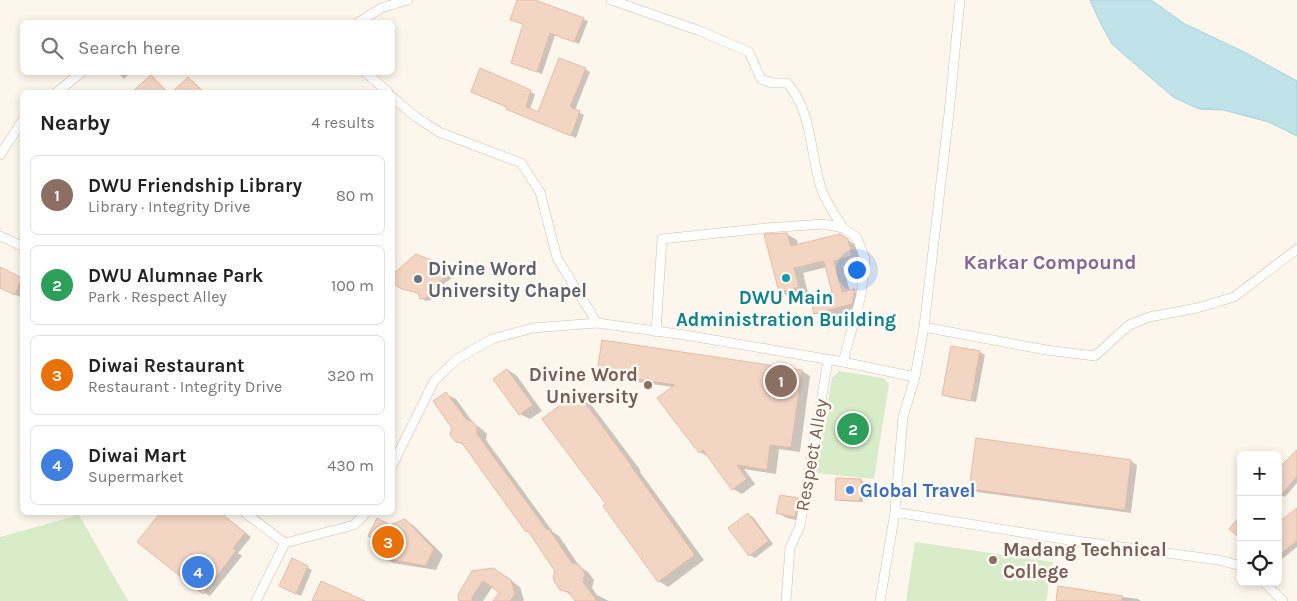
<!DOCTYPE html>
<html lang="en">
<head>
<meta charset="utf-8">
<style>
  body { margin:0; font-family:Karla,sans-serif; background:#f2f2f2; color:#222 }
  .controls { position:absolute; right:15px; bottom:15px; display:grid; overflow:hidden; border-radius:8px; box-shadow:0 2px 8px #0003 }
  .controls button { width:45px; height:45px; display:grid; place-items:center; padding:0; border:0; border-bottom:1px solid #e0e0e0; background:#fff; color:#222; font:25px sans-serif }
  .you { position:absolute; left:856px; top:269px; width:18px; height:18px; margin:-12px; border:4px solid #fff; border-radius:50%; background:#1a73e8; box-shadow:0 0 0 8px #1a73e833 }
  .badge { display:grid; place-items:center; width:32px; height:32px; border-radius:50%; background:#ea580c; color:#fff; font-size:16px; font-weight:700 }
  .pin { position:absolute; translate:-50% -50%; border:2px solid #fff; box-shadow:0 1px 5px #0006 }
  .list { margin:0; padding:0; list-style:none }
  h2 { display:flex; justify-content:space-between; align-items:center; height:65px; margin:0; padding:0 20px; font-size:21px }
  h2 small { font-size:16px; font-weight:400; color:#767676 }
  .list li { display:grid; grid-template-columns:32px 1fr auto; gap:15px; align-items:center; box-sizing:border-box; height:80px; margin:0 10px 10px; padding:0 10px; border:1px solid #e0e0e0; border-radius:8px }
  .list b { display:block; font-size:19px; white-space:nowrap }
  .list p { margin:0; font-size:16px; white-space:nowrap; color:#767676 }
  .list em { font-size:16px; font-style:normal; color:#767676 }
  .icon { flex:none; width:28px; height:28px; fill:none; stroke:currentColor; stroke-width:2; stroke-linecap:round; stroke-linejoin:round }
  .map { position:relative; flex:none; width:1297px; height:601px; overflow:hidden }
  .search { position:absolute; background:#fff; box-shadow:0 2px 8px #0003; left:20px; top:20px; width:375px; height:55px; display:flex; align-items:center; gap:12px; box-sizing:border-box; padding:0 18px; border-radius:8px; color:#767676; font-size:19px }
  .panel { position:absolute; background:#fff; box-shadow:0 2px 8px #0003; left:20px; top:90px; width:375px; height:425px; border-radius:8px }
  .map>svg:first-child { display:block }
  .green { fill:#d8ecc9 }
  .water { fill:#bfe3e8; stroke:#a5d3da }
  .shadow { fill:#0003 }
  .building { fill:#f3d5c3; stroke:#e6bba3 }
  .lines { fill:none; stroke-linecap:round; stroke-linejoin:round }
  .minor-casing { stroke:#d1beb0; stroke-width:10 }
  .minor { stroke:#fff; stroke-width:9 }
  .culture-dot { fill:#0f9aa8; stroke:#fffaf3; stroke-width:2 }
  .worship-dot { fill:#6b7280; stroke:#fffaf3; stroke-width:2 }
  .education-dot { fill:#8d6e63; stroke:#fffaf3; stroke-width:2 }
  .shop-dot { fill:#3f7fe0; stroke:#fffaf3; stroke-width:2 }
  .labels { text-anchor:middle; stroke-width:5; stroke-linejoin:round; paint-order:stroke }
  .worship-label { font-size:19px; font-weight:bold; fill:#5b616d; stroke:#fffaf3; text-anchor:start }
  .culture-label { font-size:19px; font-weight:bold; fill:#0d838f; stroke:#fffaf3 }
  .education-label { font-size:19px; font-weight:bold; fill:#785e54; stroke:#fffaf3; text-anchor:end }
  .street-label { font-size:19px; fill:#7a5c4d; stroke:#fffaf3 }
  .shop-label { font-size:19px; font-weight:bold; fill:#366cbe; stroke:#fffaf3; text-anchor:start }
  .neighbourhood-label { font-size:20px; font-weight:bold; fill:#846695; stroke:#fffaf3 }
</style>
</head>
<body>
<div class="map">
<svg width="1297" height="601" viewBox="0 0 1297 601">
  <rect width="100%" height="100%" fill="#fdf6ec"/>
  <path class="green" d="M839 371 883 378 889 384 874 479 816 473 832 378Z
    M79 515 128 601H0V537Z
    M915 542 1053 562 1046 601H906Z"/>
  <path class="water" d="M1090 0H1151L1185 24 1242 51 1297 81V136L1269 122 1223 110 1199 109 1173 97 1112 44 1100 22Z"/>
  <path class="shadow" d="M518 0H531L588 21 579 44 555 35 542 74 512 62 525 24Z
    M481 69 535 94 530 110 539 113 585 69 590 72 575 110 584 115 576 138 472 92Z
    M117 72H131L124 79Z
    M151 77 156 80 168 92H137L136 91Z
    M189 79 193 81 204 92H174Z
    M787 234 797 240 798 245 840 235 857 246 861 262 843 266 850 292 854 291 864 296 862 309 825 318 815 313 834 296 827 267 803 273 808 293 789 297 780 291Z
    M417 256 455 271 452 278 431 293 433 298 431 300 426 301 421 298 424 294Z
    M0 269 22 279V292L20 297 0 287Z
    M952 347 980 352 985 355 976 402 948 397 943 394Z
    M508 370 517 376 542 411 530 419 520 414Z
    M802 371 810 376 800 452 779 449 776 474 744 469 755 484 742 494 733 489 709 457 700 452 673 387 608 378 599 373Z
    M446 394 456 399 474 424 482 429 487 434 486 440 553 532 559 536 580 567 588 572 594 580 592 588 597 595 609 601H577L571 595 561 589 556 571 531 533 527 531 467 447 457 441Z
    M577 394 587 399 641 471 640 472 704 560 668 587 659 581 608 504Z
    M1297 451V483L1285 497 1281 495Z
    M1131 461 1137 465 1131 513 977 492 970 488Z
    M861 480 864 482 863 502 840 501 837 499Z
    M781 496 798 499 807 505 804 522 787 518 778 513Z
    M1297 509V547L1278 562V525Z
    M220 512 251 537 238 553 242 556 210 596 204 593Z
    M748 515 753 517 773 544 755 558 750 555Z
    M405 520 414 526 443 555 436 570 393 563 383 557 389 526Z
    M292 560 312 570 301 596 285 589Z
    M473 572 503 575 520 587 524 600 523 601H495L500 591 493 586 483 601H460Z
    M1059 588 1138 599 1141 601H1057Z"/>
  <path class="building" d="M517 0H535L584 18 574 42 550 33 537 72 511 63 523 24 510 20Z
    M559 58 586 68 570 107 580 111 571 136 506 109 507 107 471 92 480 68 531 90 526 107 538 112Z
    M151 75 167 92H132Z
    M188 77 203 92H172Z
    M787 233 791 246 840 234 848 239 852 256 834 261 842 292 855 289 852 304 814 314 811 301 833 296 824 261 794 268 799 287 779 292 764 234Z
    M416 254 451 268 447 276 427 290 429 295 426 298 420 299 418 293 402 289 392 283V275Z
    M0 267 22 278 15 295 0 288Z
    M602 340 802 370 791 448 770 445 767 470 737 465 747 479 732 490 703 450 699 453 657 398 675 385 597 373Z
    M951 346 980 351 971 401 942 395Z
    M507 369 533 405 519 415 493 379Z
    M446 392 466 419 473 422 477 428V434L547 530 549 529 572 563 579 565 585 573 583 582 597 601H575L569 592 560 590 553 579 555 571 528 531 526 532 462 443 456 442 450 435 452 428 433 401Z
    M577 392 632 466H631L695 555 658 582 603 506 606 504 542 419Z
    M976 438 1131 460 1125 510 969 489Z
    M1297 450V476L1278 499V469Z
    M836 478 861 479 860 501 835 500Z
    M780 495 798 498 795 517 776 513Z
    M1297 508V541L1278 556V523Z
    M161 512H220L245 533 233 548 236 551 203 594 137 542Z
    M748 513 769 541 749 556 728 528Z
    M1241 515V539L1229 529Z
    M377 518 390 525 405 519 434 549 426 566 382 558 377 541 368 536Z
    M292 558 308 566 296 594 279 586Z
    M493 568 511 580 515 594 510 601H493L499 592 483 581 472 597 473 601H459L458 595 472 571Z
    M321 581 365 601H312Z
    M1058 586 1122 596V601H1056Z"/>
  <g class="lines">
    <g class="minor-casing">
      <path id="minor" d="M611 0 700 31 749 52 761 79 772 83H787C813 111 810 157 822 191 827 204 836 216 843 228
        M359 22 381 8 408 0
        M365 72 388 92
        M57 92 82 72
        M392 97 416 117 439 132 521 163 540 192 557 258 597 323
        M0 155 22 121
        M0 236 22 246
        M924 327 1046 350 1095 356 1129 325 1149 317 1197 308 1234 297 1297 249
        M656 332 662 239 766 228 824 224 843 228 857 238 865 259 861 295 843 362
        M392 466 434 381 457 359 492 339 533 328 597 323 685 335 843 362 915 377
        M244 512 285 543
        M895 512 1069 540 1219 560 1241 566
        M285 543 354 525 367 512
        M1264 582 1283 601
        M256 601 285 543
        M786 601 790 548 800 526 828 360
        M880 601 895 512 903 417 915 377 924 327 949 113 960 0"/>
    </g>
    <use href="#minor" class="minor"/>
  </g>
  <circle class="culture-dot" cx="786" cy="278" r="5"/>
  <circle class="worship-dot" cx="418" cy="279" r="5"/>
  <g class="education-dot">
    <circle cx="648" cy="385" r="5"/>
    <circle cx="993" cy="560" r="5"/>
  </g>
  <circle class="shop-dot" cx="850" cy="490" r="5"/>
  <g class="labels">
    <g class="worship-label">
      <text x="428" y="275">Divine Word<tspan x="428" dy="22">University Chapel</tspan></text>
    </g>
    <g class="culture-label">
      <text x="786" y="304">DWU Main<tspan x="786" dy="22">Administration Building</tspan></text>
    </g>
    <g class="education-label">
      <text x="638" y="381">Divine Word<tspan x="638" dy="22">University</tspan></text>
      <text x="1003" y="556" text-anchor="start">Madang Technical<tspan x="1003" dy="22">College</tspan></text>
    </g>
    <g class="street-label">
      <text transform="translate(811 455) rotate(-80)" y="7">Respect Alley</text>
    </g>
    <g class="shop-label">
      <text x="860" y="497">Global Travel</text>
    </g>
    <g class="neighbourhood-label">
      <text x="1050" y="269">Karkar Compound</text>
    </g>
  </g>
</svg>
<div class="controls">
<button>+</button>
<button>−</button>
<button><svg class="icon" aria-label="locate" viewBox="0 0 24 24"><circle cx="12" cy="12" r="6"/><path d="M12 2v4M12 18v4M2 12h4M18 12h4"/></svg></button>
</div>
<div class="you"></div>
<div class="pin badge" style="left:781px;top:381px;background:#8d6e63">1</div>
<div class="pin badge" style="left:853px;top:429px;background:#2e9e5b">2</div>
<div class="pin badge" style="left:388px;top:542px;background:#e8710a">3</div>
<div class="pin badge" style="left:198px;top:572px;background:#3f7fe0">4</div>
<div class="search"><svg class="icon" aria-label="search" viewBox="0 0 24 24"><circle cx="10" cy="10" r="6"/><path d="M15 15l6 6"/></svg>Search here</div>
<section class="panel">
<h2>Nearby<small>4 results</small></h2>
<ul class="list">
<li><span class="badge" style="background:#8d6e63">1</span><div><b>DWU Friendship Library</b><p>Library · Integrity Drive</p></div><em>80 m</em></li>
<li><span class="badge" style="background:#2e9e5b">2</span><div><b>DWU Alumnae Park</b><p>Park · Respect Alley</p></div><em>100 m</em></li>
<li><span class="badge" style="background:#e8710a">3</span><div><b>Diwai Restaurant</b><p>Restaurant · Integrity Drive</p></div><em>320 m</em></li>
<li><span class="badge" style="background:#3f7fe0">4</span><div><b>Diwai Mart</b><p>Supermarket</p></div><em>430 m</em></li>
</ul>
</section>
</div>
</body>
</html>
